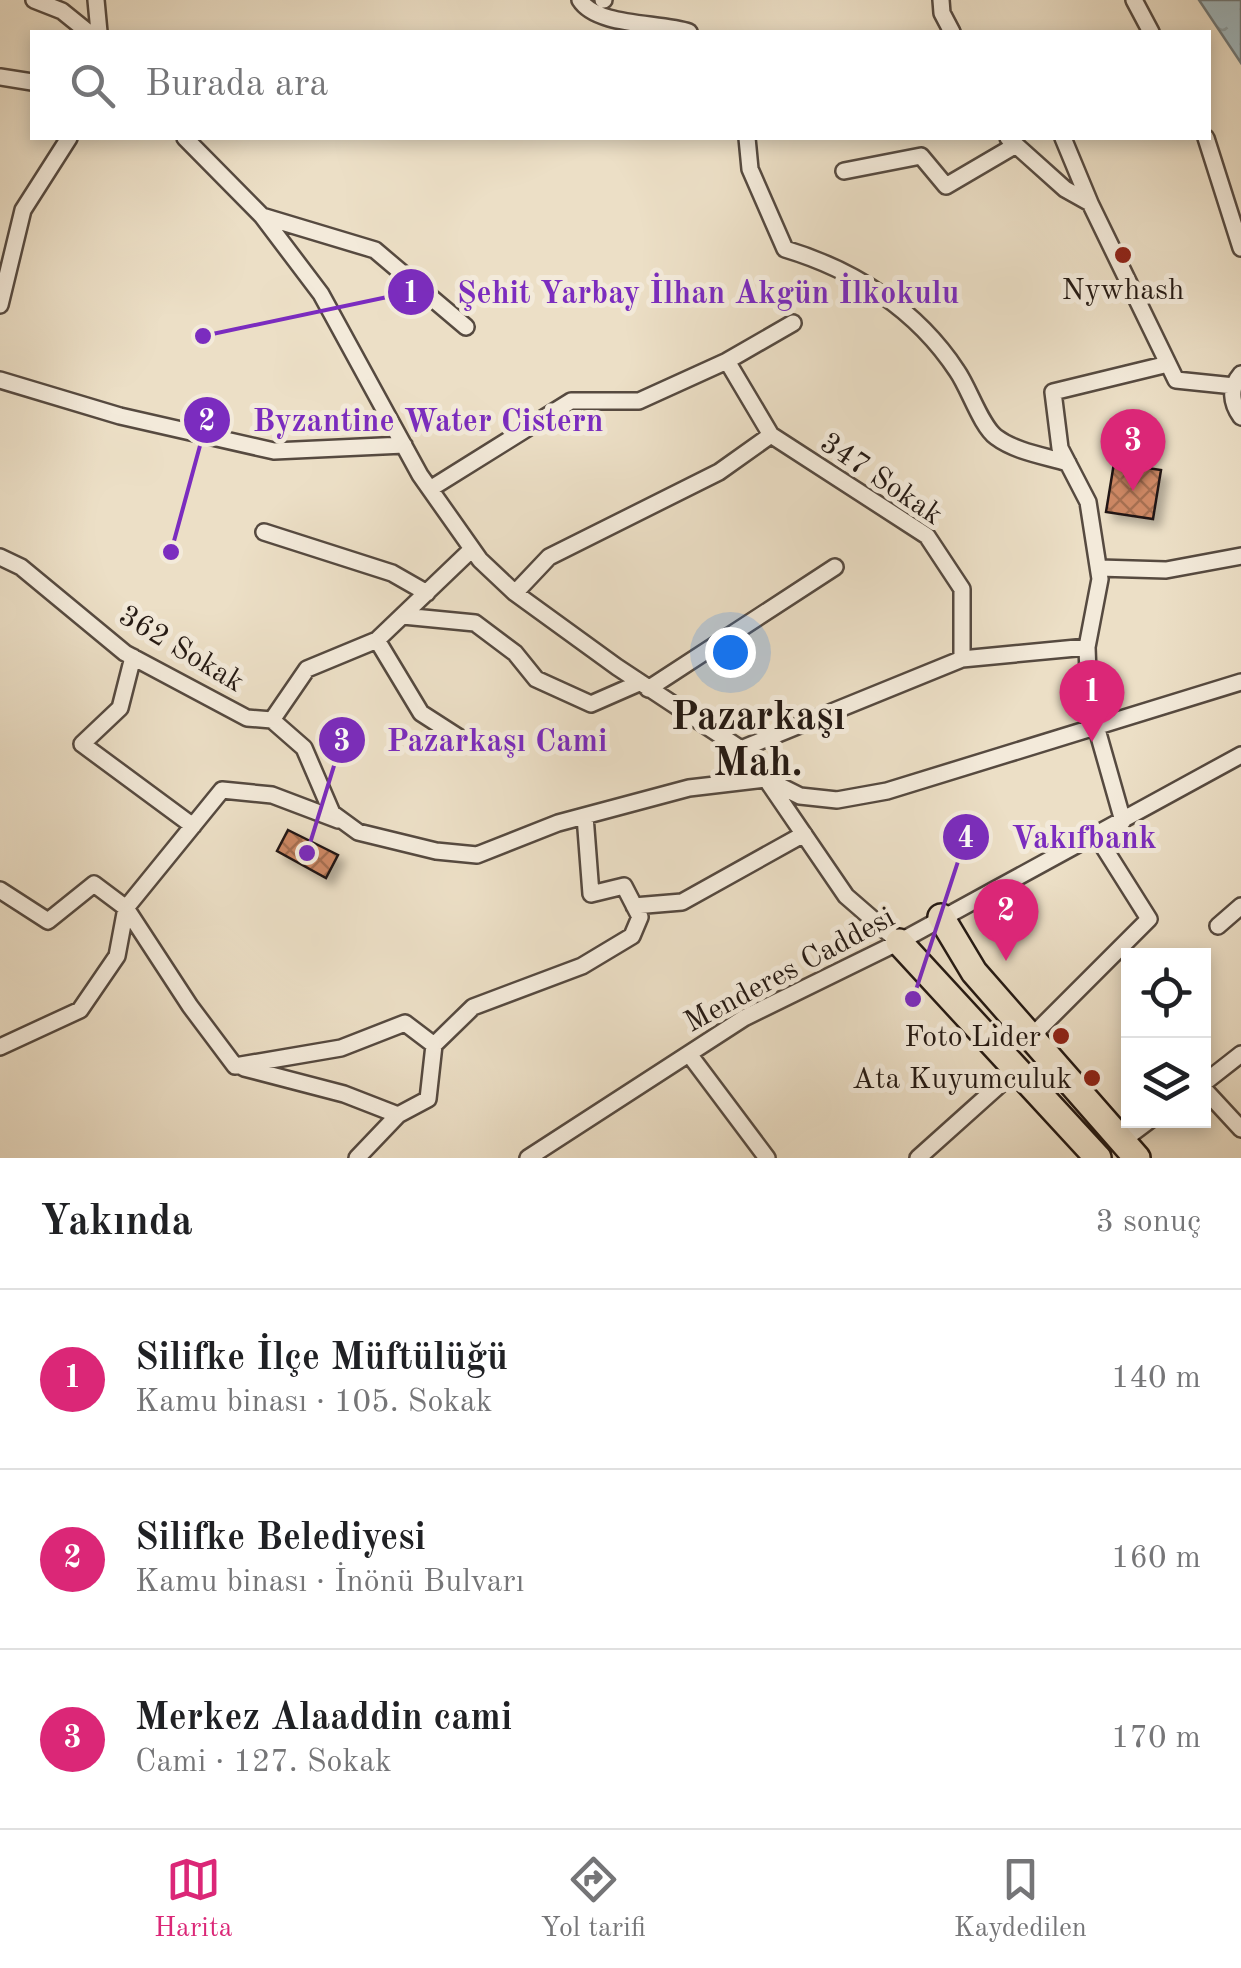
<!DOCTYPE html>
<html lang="tr">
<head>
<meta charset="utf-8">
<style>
  body { margin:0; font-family:"Old Standard TT",serif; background:#f2f2f2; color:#202124 }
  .controls { position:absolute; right:30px; bottom:30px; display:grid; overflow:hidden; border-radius:0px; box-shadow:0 5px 15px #0003 }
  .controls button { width:90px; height:90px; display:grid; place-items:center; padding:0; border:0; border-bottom:2px solid #e0e0e0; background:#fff; color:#202124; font:50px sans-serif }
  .you { position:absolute; left:730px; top:652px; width:35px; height:35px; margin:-25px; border:8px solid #fff; border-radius:50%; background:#1a73e8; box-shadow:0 0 0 15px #1a73e833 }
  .badge { display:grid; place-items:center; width:65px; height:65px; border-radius:50%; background:#db2777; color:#fff; font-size:32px; font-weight:700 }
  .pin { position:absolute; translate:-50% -82px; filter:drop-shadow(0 2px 5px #0008) }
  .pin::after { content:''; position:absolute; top:52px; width:35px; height:30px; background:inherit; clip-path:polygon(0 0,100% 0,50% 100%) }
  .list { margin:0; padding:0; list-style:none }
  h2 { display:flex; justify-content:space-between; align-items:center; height:130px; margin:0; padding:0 40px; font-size:42px }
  h2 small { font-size:32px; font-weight:400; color:#757577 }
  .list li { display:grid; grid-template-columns:65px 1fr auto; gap:30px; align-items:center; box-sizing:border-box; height:180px; padding:0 40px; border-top:2px solid #e0e0e0 }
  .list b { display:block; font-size:38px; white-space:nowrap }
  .list p { margin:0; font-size:32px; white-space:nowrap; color:#757577 }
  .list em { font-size:32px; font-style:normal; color:#757577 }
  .icon { flex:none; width:55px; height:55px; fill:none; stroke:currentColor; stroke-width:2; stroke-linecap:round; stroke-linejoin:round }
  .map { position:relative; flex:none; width:1241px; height:1158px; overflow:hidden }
  .search { position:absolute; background:#fff; box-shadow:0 5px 15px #0003; left:30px; right:30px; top:30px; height:110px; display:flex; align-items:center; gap:25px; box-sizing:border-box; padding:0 35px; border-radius:0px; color:#757577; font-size:38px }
  .sheet { height:670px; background:#fff }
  nav { display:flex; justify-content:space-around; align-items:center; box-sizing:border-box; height:140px; border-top:2px solid #e0e0e0; background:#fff; font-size:28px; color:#757577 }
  nav a { display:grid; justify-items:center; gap:5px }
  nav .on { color:#db2777 }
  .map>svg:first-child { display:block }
  .water { fill:url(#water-ripples); stroke:#6e797b; stroke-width:2.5 }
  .building { fill:url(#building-cross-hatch); stroke:#241913; stroke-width:2.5; filter:url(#shadow) }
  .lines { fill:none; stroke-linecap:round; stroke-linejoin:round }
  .street-casing { stroke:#564a40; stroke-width:20 }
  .primary-casing { stroke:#241913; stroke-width:30 }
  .street { stroke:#f3eada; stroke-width:15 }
  .primary { stroke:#ecdfc6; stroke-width:25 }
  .poi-dot { fill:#8f2418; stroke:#f3eada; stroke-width:4 }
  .labels { text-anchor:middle; stroke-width:10; stroke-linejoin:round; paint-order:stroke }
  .poi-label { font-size:30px; fill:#241913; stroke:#f3eada; text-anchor:end }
  .street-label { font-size:30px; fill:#241913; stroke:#f3eada }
  .district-label { font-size:40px; font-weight:bold; fill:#241913; stroke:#f3eada }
  .leader { fill:none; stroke:#7b2cbf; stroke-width:4 }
  .callout-dot { fill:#7b2cbf; stroke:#f3eada; stroke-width:4 }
  .mark-label { font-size:30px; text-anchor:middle; font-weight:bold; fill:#fff }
  .callout-label { font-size:32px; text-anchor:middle; font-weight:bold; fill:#7b2cbf; stroke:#f3eada; stroke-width:10; stroke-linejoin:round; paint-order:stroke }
</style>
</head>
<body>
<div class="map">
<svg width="1241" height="1158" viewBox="0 0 1241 1158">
  <defs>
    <pattern id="water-ripples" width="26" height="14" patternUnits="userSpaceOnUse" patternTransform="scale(2.5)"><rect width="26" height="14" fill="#9fb9c1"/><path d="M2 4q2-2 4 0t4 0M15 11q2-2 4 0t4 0" fill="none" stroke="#899ea5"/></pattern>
    <pattern id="building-cross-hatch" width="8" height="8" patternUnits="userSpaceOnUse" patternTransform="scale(2.5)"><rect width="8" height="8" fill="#cc8763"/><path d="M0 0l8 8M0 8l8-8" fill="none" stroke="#a56e50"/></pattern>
    <filter id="shadow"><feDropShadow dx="7" dy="7" stdDeviation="5" flood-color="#0004"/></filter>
  </defs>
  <rect width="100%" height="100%" fill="#ecdfc6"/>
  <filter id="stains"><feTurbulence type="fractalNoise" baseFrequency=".002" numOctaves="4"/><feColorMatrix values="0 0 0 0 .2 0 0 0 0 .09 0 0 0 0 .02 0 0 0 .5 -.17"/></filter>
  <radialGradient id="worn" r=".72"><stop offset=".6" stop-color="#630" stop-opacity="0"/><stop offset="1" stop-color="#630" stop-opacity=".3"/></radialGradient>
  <path class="water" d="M1199 0H1241V63Z"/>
  <path class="building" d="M1114 463 1161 470 1153 519 1106 512Z
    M288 830 338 855 326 878 277 851Z"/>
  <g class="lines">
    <g class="street-casing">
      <path id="street" d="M34 0 62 11 88 32
        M96 0 99 32
        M580 0C597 27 660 22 689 32
        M603 0H604
        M941 0 942 13 952 32
        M1134 0 1151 32
        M0 77 32 82
        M185 138 262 216 321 294 420 475 480 560 515 593 617 667 741 749 766 779 846 896 899 942
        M747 138 750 169 785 249C855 270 917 310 957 371 969 388 981 426 996 437 1016 452 1045 456 1068 463
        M1008 138 1065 189 1090 203 1176 380 1234 386
        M1063 138 1090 203
        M1206 138 1241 248
        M844 171 921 156 946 186 1016 145
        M262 216 375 250 466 327
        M0 305 23 210 69 138
        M727 361 771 435 927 536 962 589V659
        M1241 374C1229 388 1231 403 1241 417
        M0 380 120 416 274 451 404 445
        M430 489 571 401H639L727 361 793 323
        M264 532 392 573 427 593
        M0 557 21 567 125 653 247 718 272 720 304 748 332 813 358 832 436 851 477 855 558 823 689 788 766 779 800 796 837 800 887 791 1241 682
        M1099 568 1166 570 1241 556
        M515 593 549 557 719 472 771 435
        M403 616 475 623 515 653 536 679 591 704 639 683
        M377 640 421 713 466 742
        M133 657 120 708 82 744 193 826
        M648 689 835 567
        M272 720 307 669 377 640 472 549
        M1096 726 1123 821
        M1090 728 1087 647 1100 579 1088 502 1060 448 1053 392 1168 364
        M741 749 962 659 1087 647
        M0 890 48 921 94 884 126 908 190 1006 235 1066 341 1048 405 1023 434 1045
        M634 906 682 902 804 834
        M1218 926 1241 906
        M1031 1037 1149 919 1096 835
        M0 1047 80 1010 117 956 126 908 222 790 272 795 338 820
        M689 1054 767 1158
        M244 1068 344 1094 398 1115
        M1204 1083 1241 1054
        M1204 1089 1241 1129
        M1122 1141 1150 1120
        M357 1158 398 1115 428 1099 434 1045 473 1007 582 966 632 936 640 917 624 886 591 894 585 816
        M528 1158 744 1018 899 942 1241 755
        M918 1158 1015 1071"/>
    </g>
    <g class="primary-casing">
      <path id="primary" d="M941 917 974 972 1137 1158
        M899 942 1098 1158"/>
    </g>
    <use href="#street" class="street"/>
    <use href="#primary" class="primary"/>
  </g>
  <g class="poi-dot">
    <circle cx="1123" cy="255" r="10"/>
    <circle cx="1061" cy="1036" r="10"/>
    <circle cx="1092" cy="1078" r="10"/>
  </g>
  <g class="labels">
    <g class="poi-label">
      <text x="1123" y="299" text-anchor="middle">Nywhash</text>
      <text x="1041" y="1046">Foto Lider</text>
      <text x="1072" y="1088">Ata Kuyumculuk</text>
    </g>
    <g class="street-label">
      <text transform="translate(882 478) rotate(34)" y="10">347 Sokak</text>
      <text transform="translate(182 648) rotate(31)" y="10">362 Sokak</text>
      <text transform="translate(789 969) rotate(-28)" y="10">Menderes Caddesi</text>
    </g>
    <g class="district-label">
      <text x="758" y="729">Pazarkaşı<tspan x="758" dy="46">Mah.</tspan></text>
    </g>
  </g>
  <path class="leader" d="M203 336L411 292M171 552L207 420M307 853L342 740M913 999L966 837"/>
  <g class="callout-dot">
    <circle cx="203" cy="336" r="10"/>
    <circle cx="171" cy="552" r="10"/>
    <circle cx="307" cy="853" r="10"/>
    <circle cx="913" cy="999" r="10"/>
    <circle cx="411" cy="292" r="25"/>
    <circle cx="207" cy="420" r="25"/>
    <circle cx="342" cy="740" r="25"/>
    <circle cx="966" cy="837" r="25"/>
  </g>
  <g class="mark-label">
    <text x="411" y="302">1</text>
    <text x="207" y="430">2</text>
    <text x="342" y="750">3</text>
    <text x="966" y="847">4</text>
  </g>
  <g class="callout-label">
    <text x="708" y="303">Şehit Yarbay İlhan Akgün İlkokulu</text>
    <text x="428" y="431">Byzantine Water Cistern</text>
    <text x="497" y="751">Pazarkaşı Cami</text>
    <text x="1084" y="848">Vakıfbank</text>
  </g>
  <rect width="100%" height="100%" filter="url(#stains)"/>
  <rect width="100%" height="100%" fill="url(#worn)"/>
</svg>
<div class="controls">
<button><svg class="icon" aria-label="locate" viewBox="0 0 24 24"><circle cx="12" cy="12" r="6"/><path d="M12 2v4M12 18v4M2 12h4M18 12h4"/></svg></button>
<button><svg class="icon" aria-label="layers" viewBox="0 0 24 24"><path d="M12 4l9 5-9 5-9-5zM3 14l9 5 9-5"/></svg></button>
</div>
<div class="you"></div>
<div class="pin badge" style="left:1092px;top:742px">1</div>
<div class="pin badge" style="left:1006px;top:961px">2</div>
<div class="pin badge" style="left:1133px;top:491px">3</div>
<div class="search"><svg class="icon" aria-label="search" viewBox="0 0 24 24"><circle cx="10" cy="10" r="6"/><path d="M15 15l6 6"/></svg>Burada ara</div>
</div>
<section class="sheet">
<h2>Yakında<small>3 sonuç</small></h2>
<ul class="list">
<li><span class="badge">1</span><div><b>Silifke İlçe Müftülüğü</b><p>Kamu binası · 105. Sokak</p></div><em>140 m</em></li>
<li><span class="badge">2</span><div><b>Silifke Belediyesi</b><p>Kamu binası · İnönü Bulvarı</p></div><em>160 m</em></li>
<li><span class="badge">3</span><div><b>Merkez Alaaddin cami</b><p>Cami · 127. Sokak</p></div><em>170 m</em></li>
</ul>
</section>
<nav>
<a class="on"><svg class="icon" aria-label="map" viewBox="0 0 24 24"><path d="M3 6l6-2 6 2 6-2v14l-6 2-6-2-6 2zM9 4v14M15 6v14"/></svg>Harita</a>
<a><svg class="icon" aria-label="directions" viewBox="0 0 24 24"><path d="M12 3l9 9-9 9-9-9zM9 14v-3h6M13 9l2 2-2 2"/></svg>Yol tarifi</a>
<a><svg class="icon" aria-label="saved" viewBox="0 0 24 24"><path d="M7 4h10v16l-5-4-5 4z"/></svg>Kaydedilen</a>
</nav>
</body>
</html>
